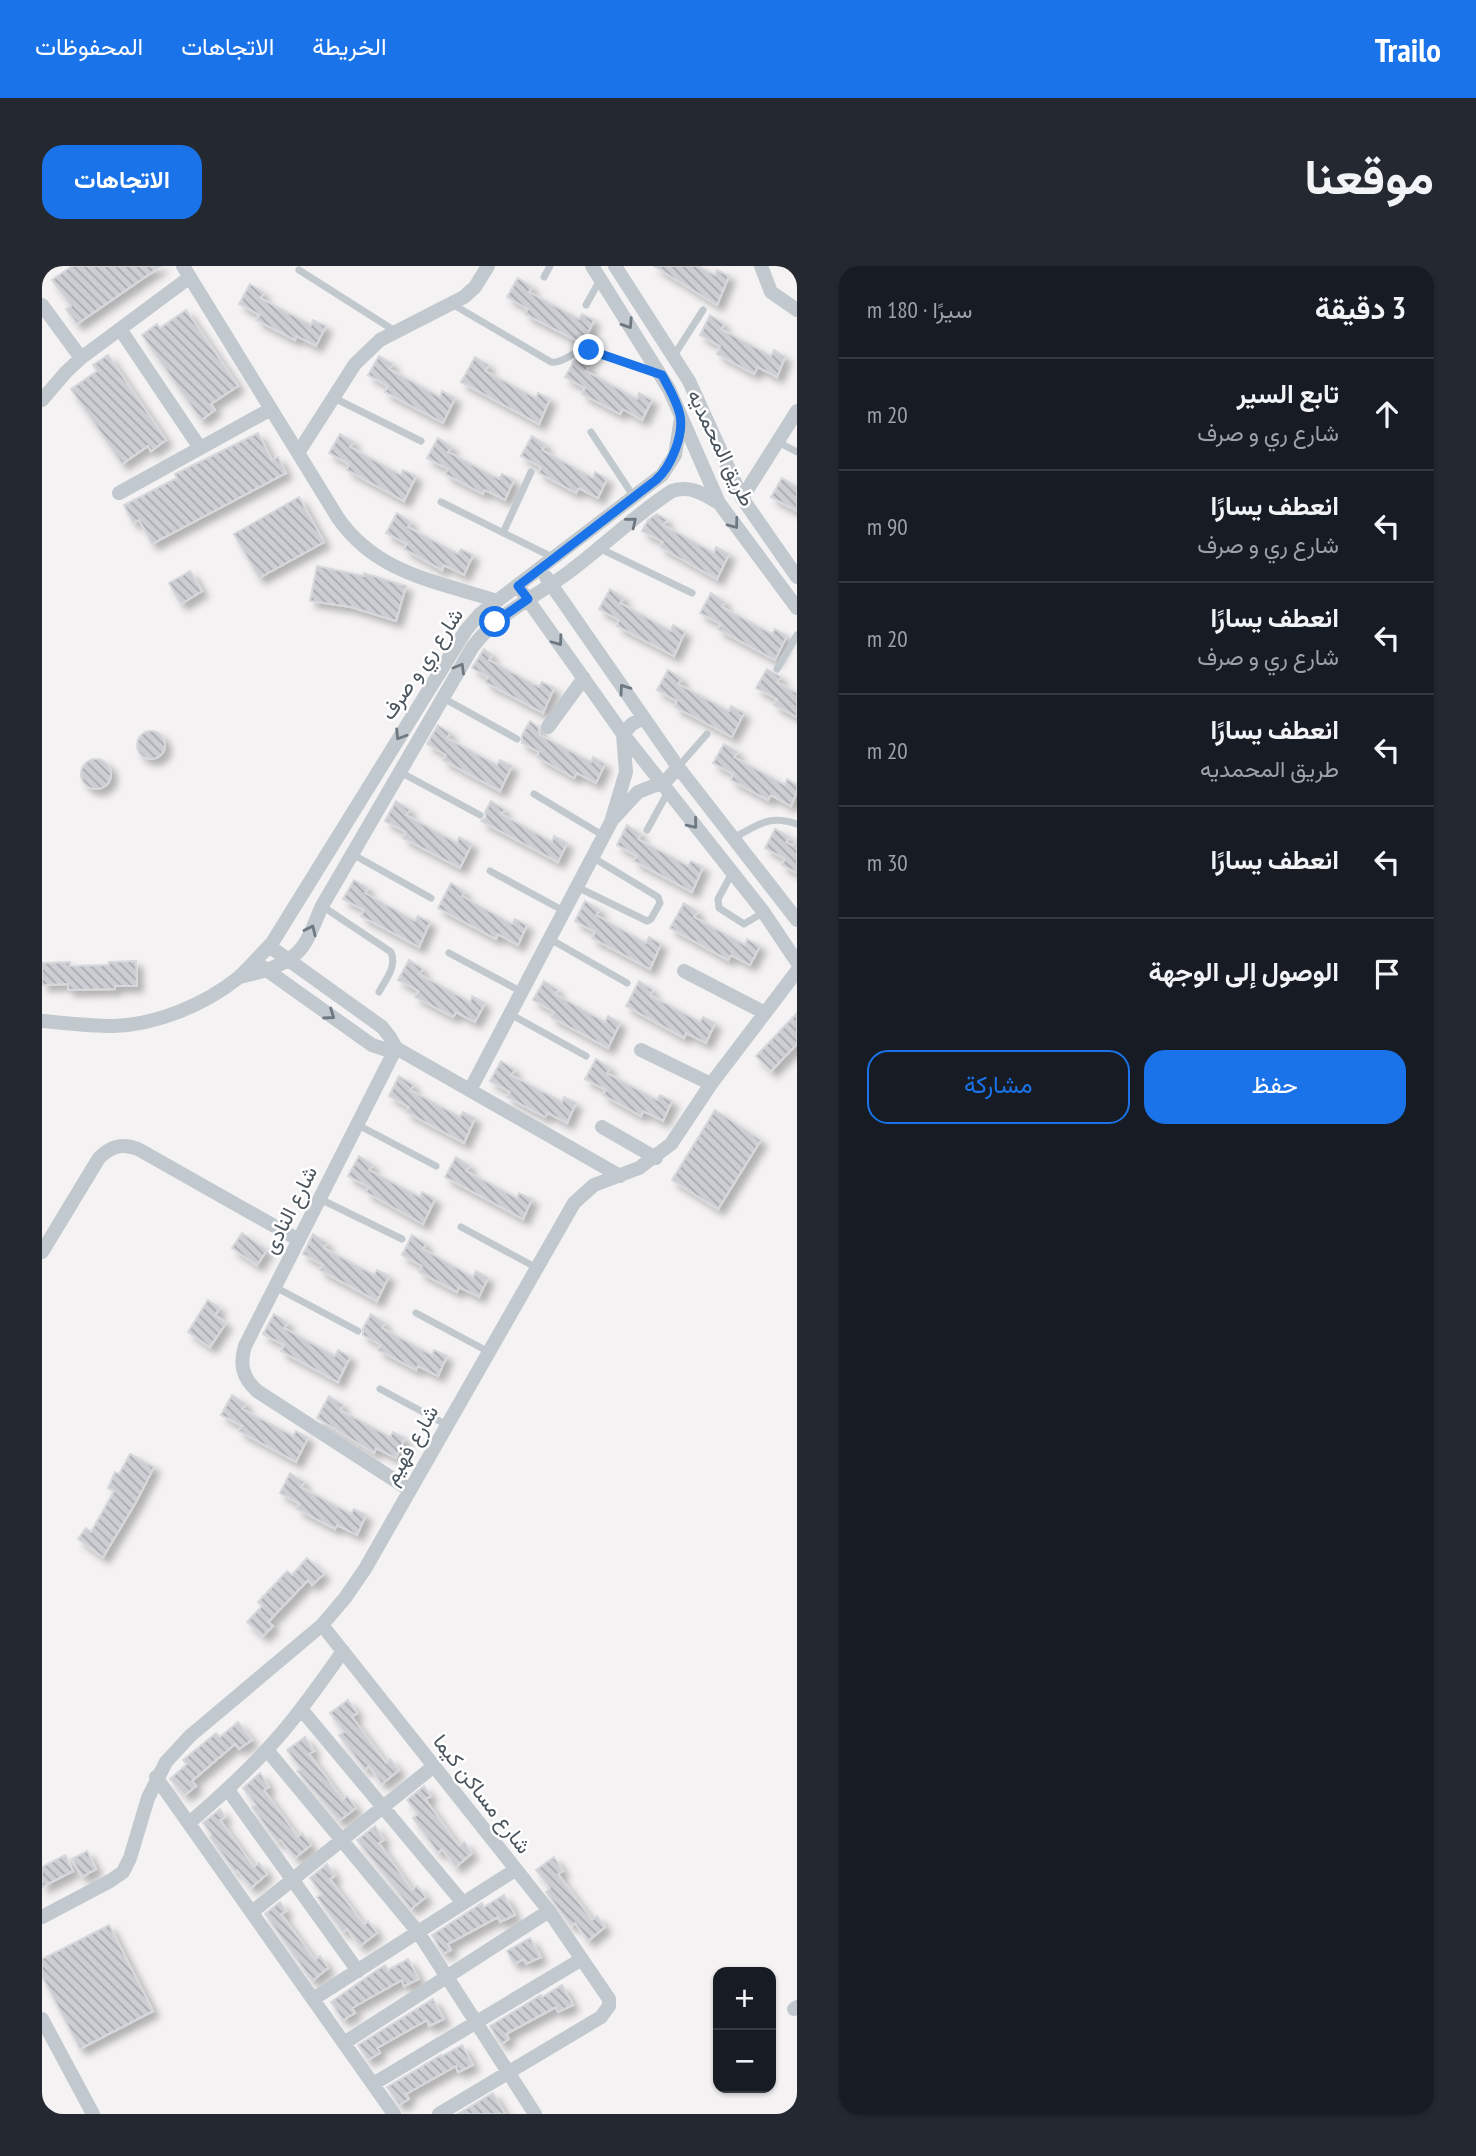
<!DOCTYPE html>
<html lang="ar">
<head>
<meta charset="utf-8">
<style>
  body { margin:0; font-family:"PT Sans Narrow",Vazirmatn,sans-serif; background:#242831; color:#f1f3f6; direction:rtl }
  .controls { position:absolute; right:21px; bottom:21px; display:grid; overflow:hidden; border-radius:14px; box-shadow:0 2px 5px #0004 }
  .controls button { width:63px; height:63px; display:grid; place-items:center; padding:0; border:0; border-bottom:2px solid #363941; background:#171b24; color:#f1f3f6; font:35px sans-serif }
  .stop { position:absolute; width:21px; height:21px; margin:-16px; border:5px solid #1a73e8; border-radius:50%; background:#fff }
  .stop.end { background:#1a73e8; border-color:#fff; box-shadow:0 2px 7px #0008 }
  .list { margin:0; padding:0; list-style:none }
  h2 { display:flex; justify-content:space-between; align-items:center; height:91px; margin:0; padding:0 28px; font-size:30px }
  h2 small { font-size:23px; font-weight:400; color:#9ea1a6 }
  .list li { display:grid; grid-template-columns:46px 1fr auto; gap:21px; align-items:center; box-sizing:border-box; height:112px; padding:0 28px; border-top:2px solid #363941 }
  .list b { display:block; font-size:26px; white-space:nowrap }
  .list p { margin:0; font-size:23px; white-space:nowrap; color:#9ea1a6 }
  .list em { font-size:23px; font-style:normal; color:#9ea1a6 }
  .actions { display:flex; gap:14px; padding:21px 28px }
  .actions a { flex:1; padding:16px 0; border:2px solid #1a73e8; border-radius:21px; text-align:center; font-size:24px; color:#1a73e8 }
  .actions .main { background:#1a73e8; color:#fff }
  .icon { flex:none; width:38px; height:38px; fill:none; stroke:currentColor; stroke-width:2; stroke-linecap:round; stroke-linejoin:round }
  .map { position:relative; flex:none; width:755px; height:1848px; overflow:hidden; direction:ltr; border-radius:21px }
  header { display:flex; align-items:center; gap:42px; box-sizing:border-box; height:98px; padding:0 35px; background:#1a73e8; color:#fff }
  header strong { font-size:33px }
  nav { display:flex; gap:38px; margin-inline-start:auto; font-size:24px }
  .intro { display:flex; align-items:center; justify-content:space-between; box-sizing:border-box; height:168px; padding:0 42px }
  h1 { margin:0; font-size:49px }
  .button { padding:18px 32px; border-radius:21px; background:#1a73e8; color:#fff; font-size:24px; font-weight:700 }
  main { display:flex; gap:42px; padding:0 42px }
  aside { flex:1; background:#171b24; border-radius:21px; box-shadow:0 2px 5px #0004 }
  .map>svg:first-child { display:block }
  .building { fill:url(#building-back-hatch); stroke:#d6d8dc; stroke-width:2; filter:url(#shadow) }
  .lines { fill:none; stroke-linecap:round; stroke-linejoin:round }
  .service { stroke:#c1c9cf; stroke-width:7 }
  .minor { stroke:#c1c9cf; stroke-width:14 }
  .oneway { stroke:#6e7880 }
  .route { stroke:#1a73e8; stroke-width:9 }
  .labels { text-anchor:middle; stroke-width:5; stroke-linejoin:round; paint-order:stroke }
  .street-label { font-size:21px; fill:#4b555e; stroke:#fff }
</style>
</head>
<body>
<header>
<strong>Trailo</strong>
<nav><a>الخريطة</a><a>الاتجاهات</a><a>المحفوظات</a></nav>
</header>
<div class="intro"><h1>موقعنا</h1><a class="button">الاتجاهات</a></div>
<main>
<aside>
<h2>3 دقيقة<small>سيرًا · 180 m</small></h2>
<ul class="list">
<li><svg class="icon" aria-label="ahead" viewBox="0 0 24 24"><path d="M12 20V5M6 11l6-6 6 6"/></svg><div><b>تابع السير</b><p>شارع ري و صرف</p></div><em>20 m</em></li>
<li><svg class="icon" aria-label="left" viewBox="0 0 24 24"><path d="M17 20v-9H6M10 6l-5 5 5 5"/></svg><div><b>انعطف يسارًا</b><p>شارع ري و صرف</p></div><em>90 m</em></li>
<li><svg class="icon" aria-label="left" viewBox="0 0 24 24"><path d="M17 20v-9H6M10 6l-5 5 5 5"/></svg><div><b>انعطف يسارًا</b><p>شارع ري و صرف</p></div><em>20 m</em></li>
<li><svg class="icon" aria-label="left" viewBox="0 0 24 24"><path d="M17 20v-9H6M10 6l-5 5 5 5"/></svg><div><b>انعطف يسارًا</b><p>طريق المحمديه</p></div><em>20 m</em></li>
<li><svg class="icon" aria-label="left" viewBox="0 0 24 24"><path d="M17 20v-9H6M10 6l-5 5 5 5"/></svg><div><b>انعطف يسارًا</b></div><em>30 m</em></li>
<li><svg class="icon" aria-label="arrive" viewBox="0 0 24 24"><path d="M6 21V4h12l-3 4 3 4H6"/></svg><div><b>الوصول إلى الوجهة</b></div></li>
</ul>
<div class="actions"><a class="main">حفظ</a><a>مشاركة</a></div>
</aside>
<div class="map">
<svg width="755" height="1848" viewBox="0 0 755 1848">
  <defs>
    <pattern id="building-back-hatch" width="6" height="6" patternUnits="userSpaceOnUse" patternTransform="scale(1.75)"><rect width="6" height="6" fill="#ccced4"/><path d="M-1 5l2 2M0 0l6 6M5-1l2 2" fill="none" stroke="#a8aaaf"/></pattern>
    <filter id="shadow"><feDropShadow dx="6" dy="6" stdDeviation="3.5" flood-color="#0004"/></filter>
  </defs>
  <rect width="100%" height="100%" fill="#f4f2f2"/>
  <path class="building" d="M30 0H119L35 58 24 43 29 40 10 14Z
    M612 0H656L673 9 675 4 687 10 675 39Z
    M476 12 490 21 487 26 537 53 540 48 552 54 541 78 483 48 486 43 465 31Z
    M208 18 222 27 218 32 269 59 271 54 284 60 274 80 255 70 253 74 214 54 218 49 197 38Z
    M144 44 196 120 169 138 173 144 159 154 100 69 115 58 118 62Z
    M668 49 682 58 679 63 729 90 732 84 743 91 735 111 716 101 712 108 675 88 678 80 658 69Z
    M66 89 124 174 109 185 106 180 80 198 29 123 55 105 51 99Z
    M337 90 351 98 347 103 398 131 400 125 413 132 401 157 343 126 346 120 326 109Z
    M433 91 447 99 443 105 494 132 496 127 508 133 497 158 419 116Z
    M535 93 548 100 544 105 595 133 597 127 610 134 600 154 581 143 578 148 540 128 543 122 523 111 532 95Z
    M216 167 230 194 236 191 244 207 110 278 97 254 91 257 82 239 135 212 133 208Z
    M298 168 312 176 308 181 359 209 361 204 374 210 362 235 305 204 307 198 287 187Z
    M490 170 504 179 500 184 551 212 553 206 565 213 556 232 537 222 534 227 497 207 499 201 479 190Z
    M396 172 410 181 406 186 457 213 460 208 472 214 463 234 443 224 441 228 403 208 406 203 385 192Z
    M740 212 755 221V245L729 231Z
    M257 231 282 276 217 312 192 268Z
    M355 247 369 256 366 261 416 288 419 283 431 289 422 309 402 299 400 304 362 283 365 278 344 267Z
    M615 248 625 254 621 259 672 287 674 281 687 288 675 313 618 281 621 276 600 265 606 254Z
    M275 300 322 310V307L364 320 354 355 309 341 268 335Z
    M148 305 160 325 139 338 127 317Z
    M568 323 582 332 578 337 629 365 631 359 643 366 632 390 575 360 577 354 557 343Z
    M669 327 683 336 680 341 730 368 733 363 745 370 733 394 676 363 679 358 658 347Z
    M442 383 450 389 447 394 497 421 500 416 512 422 501 447 443 416 446 411 430 402Z
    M725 403 739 411 735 416 755 427V451L732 439 735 433 714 422Z
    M626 404 640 413 636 418 687 445 689 440 702 447 690 471 633 441 635 435 615 424Z
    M488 455 496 461 498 469 549 496 551 491 563 498 554 517 535 507 532 512 495 491 497 486 480 477V469Z
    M396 459 408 467 405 472 455 499 458 494 470 500 458 525 401 494 404 489 385 478Z
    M95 479a14 14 0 1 1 28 0a14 14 0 1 1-28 0Z
    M682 478 696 486 692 491 743 519 745 513 755 519V526L749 540 729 529 726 534 689 514 691 508 671 497Z
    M39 508a15 15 0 1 1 30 0a15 15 0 1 1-30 0Z
    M354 535 368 544 364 549 415 577 417 571 430 578 418 602 361 572 364 566 343 555Z
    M449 535 463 544 459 548 510 576 512 570 525 577 516 596 439 555 444 551 443 546Z
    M585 559 599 568 596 573 646 600 649 595 661 601 650 626 592 595 595 590 575 579Z
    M733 563 748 571 744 576 751 580 755 573V607L740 599 743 593 723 582Z
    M312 614 326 622 323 627 373 655 376 650 388 656 377 681 319 650 322 644 301 633Z
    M409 617 423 626 420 630 470 658 473 653 485 659 476 679 456 668 454 673 396 642Z
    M543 635 558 644 554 649 604 677 607 671 619 678 608 703 550 672 553 666 533 655Z
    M642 637 656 646 652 651 703 679 705 673 718 680 708 699 689 689 686 694 628 662Z
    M367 694 381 703 377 708 428 736 430 730 443 737 433 756 414 746 411 751 373 731 377 725 356 714Z
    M94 695 95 720H73V723L26 724V718L0 719V697L28 696V700L67 699V696Z
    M502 715 516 724 513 728 563 756 566 750 578 757 566 782 509 751 512 746 491 734Z
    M597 715 611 724 608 729 658 756 661 751 673 757 664 777 644 767 642 772 584 740Z
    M755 747V778L729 805 714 790Z
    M554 793 568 802 565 807 615 834 618 829 630 835 621 855 601 845 599 850 561 829 564 824 543 813Z
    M459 795 473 804 469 809 520 836 522 831 534 837 525 857 506 847 503 851 465 831 468 826 448 815Z
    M357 810 372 819 368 824 418 851 421 846 433 852 422 877 364 846 367 841 347 830Z
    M673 844 719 874 676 943 630 914Z
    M317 890 331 899 327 904 378 931 380 926 393 933 381 958 324 926 327 921 306 910Z
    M414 891 428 900 424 905 475 932 477 927 490 933 481 953 403 911Z
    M200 967 225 984 215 999 190 982Z
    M271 968 285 977 282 982 332 1009 335 1004 347 1010 335 1035 278 1004 281 999 261 988Z
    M370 969 384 978 381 983 431 1011 434 1005 446 1012 437 1031 417 1021 415 1026 377 1006 380 1000 360 989Z
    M166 1034 178 1042 173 1049 184 1057 168 1081 146 1066Z
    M232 1048 246 1057 242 1062 293 1090 296 1084 308 1091 296 1116 239 1085 242 1079 221 1068Z
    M329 1048 343 1057 340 1062 390 1089 392 1084 405 1090 396 1110 376 1100 374 1104 336 1084 339 1079 321 1069V1062Z
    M190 1129 204 1138 200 1143 251 1170 254 1165 266 1172 254 1196 197 1165 200 1160 179 1149Z
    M287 1130 301 1139 298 1144 348 1171 351 1166 363 1172 354 1192 334 1182 332 1187 275 1152Z
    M88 1188 112 1201 94 1236 61 1291 36 1273 44 1262 49 1266 72 1225 66 1222 73 1206 77 1208Z
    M248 1207 262 1216 259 1221 309 1248 312 1243 324 1249 315 1269 295 1259 293 1263 255 1243 258 1238 238 1227Z
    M265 1292 282 1308 270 1319 266 1314 226 1356 231 1360 221 1370 205 1356 220 1340 216 1336 245 1305 250 1309Z
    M306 1434 315 1447 310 1451 344 1497 348 1493 357 1504 340 1518 327 1500 323 1504 297 1469 302 1466 288 1447Z
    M196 1456 210 1474 197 1483 193 1478 150 1515 154 1520 143 1529 128 1513 145 1498 141 1494 174 1467 178 1471Z
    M263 1471 272 1485 267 1488 301 1534 305 1530 314 1542 297 1555 255 1505 259 1503 245 1484Z
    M218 1507 227 1521 222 1524 256 1571 260 1567 269 1579 253 1592 239 1574 235 1576 210 1541 214 1539 201 1522Z
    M382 1520 389 1530 383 1533 417 1580 422 1576 430 1587 414 1601 400 1583 396 1587 371 1552 376 1548 365 1534Z
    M178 1543 183 1551 178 1554 212 1601 217 1597 225 1608 209 1622 195 1604 193 1606 168 1571 170 1569 161 1557Z
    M333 1560 342 1574 337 1577 370 1624 375 1620 384 1631 369 1643 315 1574Z
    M45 1585 54 1603 40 1611 30 1593Z
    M23 1589 31 1605 0 1621V1601Z
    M512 1591 521 1605 516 1608 550 1654 555 1650 563 1661 546 1675 533 1657 529 1660 504 1626 508 1622 494 1604Z
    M285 1598 293 1610 288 1613 322 1659 326 1655 335 1667 318 1680 305 1663 301 1666 275 1631 280 1628 268 1612Z
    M462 1629 473 1649 458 1656 456 1651 406 1678 409 1684 401 1688 390 1669 440 1637 442 1641Z
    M238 1636 244 1645 239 1648 273 1694 278 1690 286 1702 270 1715 223 1648Z
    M67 1659 111 1745 38 1783 0 1710V1693Z
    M488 1672 499 1691 484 1698 482 1693 472 1698 465 1685Z
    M366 1693 377 1713 362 1720 360 1714 310 1742 313 1747 301 1754 289 1736 338 1702 343 1699 346 1704Z
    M520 1719 531 1739 516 1746 514 1741 464 1768 467 1773 459 1778 448 1760 499 1729 500 1731Z
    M391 1733 402 1753 387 1760 385 1754 335 1782 338 1787 326 1794 316 1779Z
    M420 1779 431 1799 416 1806 414 1800 364 1828 367 1833 357 1839 345 1821 399 1789 400 1790Z
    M451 1827 463 1848H416Z"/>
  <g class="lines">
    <path class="service" d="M257 4 353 65
      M502 11 508 0
      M410 38 509 96C522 98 531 84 544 84L616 108
      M544 39 558 14
      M631 91 661 44
      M292 132 379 175
      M549 166 592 231
      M736 176 755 186
      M399 236 512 292
      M461 267 489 206
      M557 282 650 327
      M735 403 755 369
      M401 432 475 473
      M636 501 665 468
      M358 506 438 549
      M492 528 562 570
      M605 564 626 526
      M691 572C717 559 727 548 755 558
      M310 588 389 632
      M448 605 522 645
      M690 607 676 633 677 642 702 658 722 646
      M535 621 605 655 609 653 618 637 616 631 550 591
      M280 640 349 686C355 701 344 713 337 726
      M508 673 585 717
      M407 687 480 726
      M468 748 544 790
      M316 859 394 900
      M278 933 360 973
      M419 961 495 1002
      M233 1021 316 1065
      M374 1047 447 1086
      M338 1123 405 1159"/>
    <path class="minor" d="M141 0 296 252C335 308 394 315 455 335
      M550 0 627 123 677 237 755 342
      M573 0 647 115 700 232 755 311
      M719 0 729 26 755 44
      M0 39 39 92
      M78 63 158 182
      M0 134 24 106 39 92 148 11
      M256 187 313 98 338 74 422 31 433 21 446 0
      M77 227 229 143
      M700 232 755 145
      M504 311 636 501 755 654
      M481 327 581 468 720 644 755 696
      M506 461 542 412
      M572 552 596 526 624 515 636 501
      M227 680 340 761 348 771 354 782
      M219 700 330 779 342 783 354 782 578 910
      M642 705 723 747
      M197 711C218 707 248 699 261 680 269 669 274 653 280 640L430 382C455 347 494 331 527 306 562 280 594 248 630 225 649 219 661 228 677 237
      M0 755C23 757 47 760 71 760 114 759 162 739 196 712 208 701 219 688 230 677L424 364 438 348 620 209 633 189 639 152
      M354 782 203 1080C197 1099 201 1112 215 1125L368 1224
      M599 784 669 818
      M428 824 569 556 584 506 581 468 590 458 602 452
      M560 861 614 892
      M0 986 57 892C69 880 80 877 96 883L257 974
      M280 1359 507 1645 567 1733V1740L559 1751 397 1848
      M259 1443 421 1637
      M225 1484 376 1666 493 1848
      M114 1511 352 1848
      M186 1524 316 1705
      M147 1557C181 1528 214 1498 243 1463 264 1438 282 1412 301 1385
      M210 1646 392 1500
      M0 1651 68 1615 81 1606 88 1592 106 1532 124 1496 148 1470 280 1359 303 1332 323 1303 532 937 552 919 597 902 629 878 669 818 755 705
      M271 1733 473 1604
      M752 1743 755 1741
      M0 1753 51 1848
      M302 1777 507 1645
      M331 1818 540 1693"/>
  </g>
  <defs><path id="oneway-chevron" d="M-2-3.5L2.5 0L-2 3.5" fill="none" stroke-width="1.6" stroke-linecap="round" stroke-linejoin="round" transform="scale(1.75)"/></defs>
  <g class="oneway">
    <use href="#oneway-chevron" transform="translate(586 58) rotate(57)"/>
    <use href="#oneway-chevron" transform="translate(590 256) rotate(-39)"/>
    <use href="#oneway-chevron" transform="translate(692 258) rotate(53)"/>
    <use href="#oneway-chevron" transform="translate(516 375) rotate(54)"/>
    <use href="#oneway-chevron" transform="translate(418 402) rotate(-60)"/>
    <use href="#oneway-chevron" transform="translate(582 423) rotate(-125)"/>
    <use href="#oneway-chevron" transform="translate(358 469) rotate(122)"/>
    <use href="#oneway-chevron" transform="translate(651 558) rotate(51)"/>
    <use href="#oneway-chevron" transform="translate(269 664) rotate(-65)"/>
    <use href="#oneway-chevron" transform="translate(288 749) rotate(35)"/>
  </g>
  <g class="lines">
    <path class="route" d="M453 356 486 333 476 320 614 214C629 201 642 169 638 149 635 135 627 122 620 109L547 84"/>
  </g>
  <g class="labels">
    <g class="street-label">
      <text transform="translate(679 182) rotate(64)" y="7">طريق المحمديه</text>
      <text transform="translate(380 398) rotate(-56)" y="7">شارع ري و صرف</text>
      <text transform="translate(248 944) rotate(-63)" y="7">شارع النادى</text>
      <text transform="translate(369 1179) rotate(-60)" y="7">شارع فهيم</text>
      <text transform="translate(440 1528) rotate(52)" y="7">شارع مساكن كيما</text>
    </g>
  </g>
</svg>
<div class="controls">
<button>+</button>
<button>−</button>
</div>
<div class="stop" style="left:453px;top:356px"></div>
<div class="stop end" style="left:547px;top:84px"></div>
</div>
</main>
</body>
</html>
